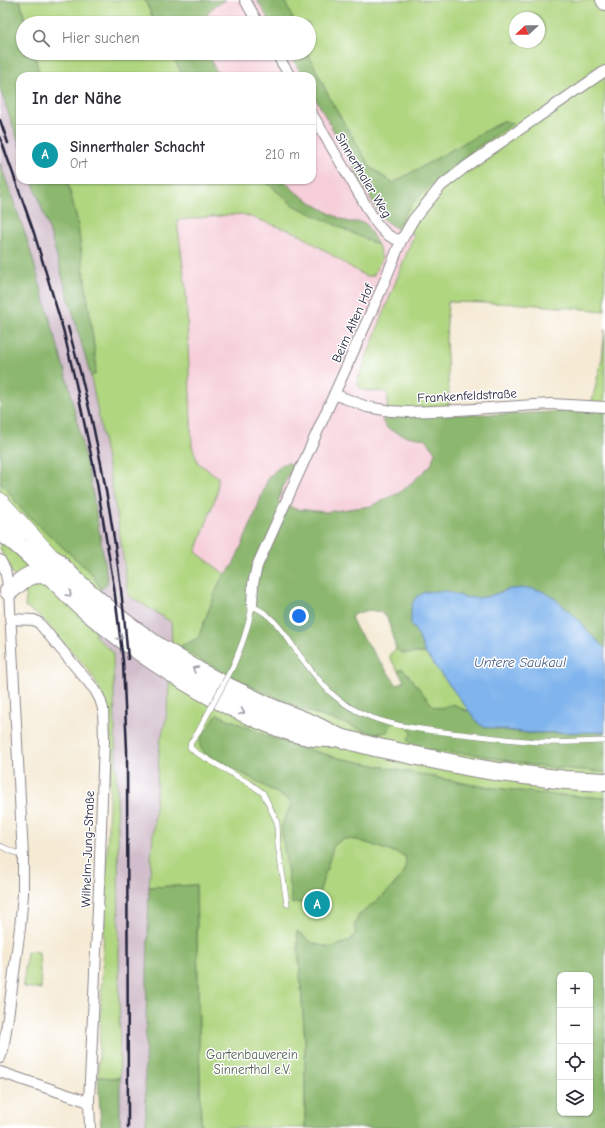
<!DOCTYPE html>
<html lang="de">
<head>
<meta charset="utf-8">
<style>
  body { margin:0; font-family:"Comic Neue",sans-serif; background:#f7f7f7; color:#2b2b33 }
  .controls { position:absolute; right:12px; bottom:12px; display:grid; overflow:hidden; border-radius:8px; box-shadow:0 1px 3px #0004 }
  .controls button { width:36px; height:36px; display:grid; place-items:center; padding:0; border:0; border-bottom:1px solid #e1e1e2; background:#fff; color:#2b2b33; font:20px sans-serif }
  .compass { position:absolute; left:509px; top:12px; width:36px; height:36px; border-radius:50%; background:#fff; box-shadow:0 1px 3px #0004; rotate:248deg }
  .you { position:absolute; left:299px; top:616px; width:14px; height:14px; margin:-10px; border:3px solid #fff; border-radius:50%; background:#1a73e8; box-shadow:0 0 0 6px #1a73e833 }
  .badge { display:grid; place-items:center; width:26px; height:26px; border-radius:50%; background:#b5179e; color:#fff; font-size:13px; font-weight:700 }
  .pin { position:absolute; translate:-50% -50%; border:2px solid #fff; box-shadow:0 1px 4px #0006 }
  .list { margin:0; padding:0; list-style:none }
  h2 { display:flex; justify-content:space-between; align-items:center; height:52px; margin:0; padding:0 16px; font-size:17px }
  h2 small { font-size:13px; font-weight:400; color:#7c7c81 }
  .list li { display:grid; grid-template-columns:26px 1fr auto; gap:12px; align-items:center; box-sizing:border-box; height:60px; padding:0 16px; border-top:1px solid #e1e1e2 }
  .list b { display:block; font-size:15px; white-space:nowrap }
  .list p { margin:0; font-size:13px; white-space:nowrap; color:#7c7c81 }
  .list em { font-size:13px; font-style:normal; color:#7c7c81 }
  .icon { flex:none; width:22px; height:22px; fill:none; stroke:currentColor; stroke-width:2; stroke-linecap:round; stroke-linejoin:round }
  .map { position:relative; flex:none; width:605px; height:1128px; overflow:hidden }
  .search { position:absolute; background:#fff; box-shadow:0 1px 3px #0004; left:16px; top:16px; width:300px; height:44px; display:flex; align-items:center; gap:10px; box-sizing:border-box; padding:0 14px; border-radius:22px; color:#7c7c81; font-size:15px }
  .panel { position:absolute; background:#fff; box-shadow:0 1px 3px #0004; left:16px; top:72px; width:300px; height:112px; border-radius:12px }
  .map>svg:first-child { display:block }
  .built { fill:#f6cfd9 }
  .industrial { fill:#d1bdcb }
  .green { fill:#b0d680; stroke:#697c5e; fill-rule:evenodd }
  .forest { fill:#8cb76e; stroke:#576c54; fill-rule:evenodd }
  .water { fill:#7fb4ed; stroke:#506b94 }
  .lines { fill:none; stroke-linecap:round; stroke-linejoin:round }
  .lane-casing { stroke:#8c8688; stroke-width:6 }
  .street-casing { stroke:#8c8688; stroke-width:12 }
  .secondary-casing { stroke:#8c8688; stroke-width:16 }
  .primary-casing { stroke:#8c8688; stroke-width:16 }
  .highway-casing { stroke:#8c8688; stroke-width:20 }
  .lane { stroke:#fff; stroke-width:5 }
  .street { stroke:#fff; stroke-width:10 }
  .secondary { stroke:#fff; stroke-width:14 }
  .primary { stroke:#fff; stroke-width:15 }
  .highway { stroke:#fff; stroke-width:18 }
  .rail { stroke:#22223b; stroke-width:2.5 }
  .lane-bridge-casing { stroke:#8c8688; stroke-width:6; stroke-linecap:butt }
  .lane-bridge { stroke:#fff; stroke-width:5 }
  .oneway { stroke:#9c9ca7 }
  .labels { text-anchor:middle; stroke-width:3; stroke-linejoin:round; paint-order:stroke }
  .street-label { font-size:13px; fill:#22223b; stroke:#fff }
  .park-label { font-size:13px; fill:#546153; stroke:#fff }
  .water-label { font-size:14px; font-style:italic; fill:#475c82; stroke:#fff }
</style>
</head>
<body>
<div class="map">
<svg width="605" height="1128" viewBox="0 0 605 1128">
  <rect width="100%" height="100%" fill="#fff"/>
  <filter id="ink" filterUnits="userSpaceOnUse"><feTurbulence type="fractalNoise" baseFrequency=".025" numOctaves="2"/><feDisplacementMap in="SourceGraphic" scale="8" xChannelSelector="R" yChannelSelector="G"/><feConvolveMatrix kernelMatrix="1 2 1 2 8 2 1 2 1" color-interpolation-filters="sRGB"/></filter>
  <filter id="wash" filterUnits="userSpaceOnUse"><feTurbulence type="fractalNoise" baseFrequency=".012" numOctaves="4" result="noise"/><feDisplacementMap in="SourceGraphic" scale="16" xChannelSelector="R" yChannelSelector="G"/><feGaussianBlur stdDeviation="0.9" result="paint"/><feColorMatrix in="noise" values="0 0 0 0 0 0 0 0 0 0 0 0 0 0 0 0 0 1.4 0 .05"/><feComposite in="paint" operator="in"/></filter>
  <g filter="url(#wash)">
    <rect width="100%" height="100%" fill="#f5ead4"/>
    <path class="built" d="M226 0H257L271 23H206V17L213 7Z
      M210 53H289L303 76H219L213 65Z
      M312 92 381 217 389 224 396 228 414 233 357 382 360 389 367 391 386 392 388 396 386 415 388 429 405 436 426 439 435 452 431 465 401 492 371 506 326 512 296 509 278 501 283 487 252 522 233 565 226 575 196 552 217 493 198 463 192 446 186 290 177 219 242 214 297 233 365 275 373 276 378 245 367 224 362 222H348L329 213 297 193 283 180H312Z"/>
    <path class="industrial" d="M0 89 20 146V180H32L48 226 91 377 112 486 123 554 128 595 171 621 172 650 166 720 160 742 149 887 145 1069 146 1128H120L118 834 113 652 95 636 101 589 108 583 92 489 70 389 27 239 0 163Z"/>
    <path class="green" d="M20 0H145L155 23H26Z
      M284 0H605V311L525 304 448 302 446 340 450 414 386 415 388 396 386 392 367 391 360 388 357 382 414 234 396 228 411 205 434 182 479 146 513 123 503 121 393 183 371 168 331 101 308 53 309 23H295ZM515 18H539V42H515Z
      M34 53H171L183 76H40Z
      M67 180H264L293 205 378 245 382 259 373 276H365L297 233 242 214 177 220 186 290 192 446 198 463 218 477 217 493 196 552 226 575 220 581 198 638 179 647 211 666 254 688 304 710 336 721H394L404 722 427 751 473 754 536 766 605 772V798L544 794 479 786 334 757 271 738 217 714 256 781 292 802 281 827 297 902 302 903 309 909 321 902 318 896 334 845 343 839 358 840 405 856 407 861 404 873 384 896 358 916 356 933 350 941 330 948 312 943 297 931 305 1042V1128H201L196 885 149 887 160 742 166 720 172 650 171 622 128 595C120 522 105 450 91 377L95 374 96 362 77 219Z
      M605 329V411L590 409 602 359Z
      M0 481 22 510 91 573 101 589 95 636 113 652 118 834 120 1078 98 1077 111 750 108 714 100 690 90 672 41 617 25 607 26 594 11 572 0 549Z
      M396 649 402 653H425L469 710 467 711 453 704 441 708 433 707 406 672 402 669 398 671 390 658V654Z
      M27 951 39 952 41 989 23 987Z"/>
    <path class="forest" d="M0 0H20L26 23H23V53H34L40 76H20V146L0 89Z
      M145 0H226C216 5 205 10 206 23H155Z
      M257 0H284L295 23H271Z
      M171 53H210L213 65 219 76H183Z
      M289 53H308L331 101 371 168 393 183 503 121 514 123 479 146 434 182 411 205 396 228 389 224 381 217 312 92V76H303Z
      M0 163 27 239 70 389 92 489 108 583 101 589 91 573 22 510 0 481Z
      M32 180H67L77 219 96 362 95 374 91 377 48 226Z
      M264 180H283L297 193 329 213 348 222H362L366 224 378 245 293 205Z
      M590 409 605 411V649L573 615 554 598 542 591 510 589 486 597 475 598 464 597 447 591 411 624 418 635 425 653H402L396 649 387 617 381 612 369 610 355 614 351 617 356 628 397 685 404 681 398 671 402 669 406 672 433 706 441 708 453 704 466 711 469 710 479 723 485 727 503 730 528 733 605 732V772L536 766 473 754 427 751 411 745 408 739 412 732 404 722 394 721 387 732 375 734 304 710 254 688 211 666 179 647 198 638 220 581 233 565 252 522 268 478 282 464 288 463 293 465 283 487 278 502 296 509 326 512 371 506 401 492 431 465 435 452 426 439 405 436 388 429 382 421 386 415C454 414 522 416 590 409Z
      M217 714 271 738 334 757 479 786 544 794 605 798V1128H305V1042L297 931 312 943 330 948 350 941 356 933 354 926C356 922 357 918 360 915 374 901 412 879 405 856L358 840 343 839 334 845 318 896 321 902 317 911C315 911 312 910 310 910 302 906 303 900 292 904L281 827 292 802 256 781 203 752 200 746V740ZM560 975H590V1113H560Z
      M196 885 201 1128H146L145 1069 149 887Z
      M98 1077 120 1078V1128H101Z"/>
    <path class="water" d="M529 588 542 591 554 598 573 615 605 649V732L528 733 485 727 479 724 425 653 418 635 411 624V611L412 604 416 597 425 592 439 591H446L464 597 475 598 486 597 510 589Z"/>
  </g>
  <g filter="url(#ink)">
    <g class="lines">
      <g class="lane-casing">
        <path id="lane" d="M233 666C242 645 248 629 252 606 274 615 285 635 298 653 308 667 319 681 331 693 367 726 417 729 462 734 489 737 517 741 544 742 564 743 585 741 605 741
          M197 734 191 742 190 747 195 752 252 785 263 793 277 822 278 845 287 904
          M0 846 23 856"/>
      </g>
      <g class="street-casing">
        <path id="street" d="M245 0 258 23
          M276 53 290 76
          M312 114 375 221C383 232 388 237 401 241
          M334 394 367 407 391 411 408 412 459 410 551 404 605 407
          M0 560 5 569 9 591 23 856V894L20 928 8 1017 3 1050 0 1058
          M252 606 253 584 257 566 381 290 401 241 413 220 441 186 468 165 605 71
          M10 619 34 620 39 623 95 690 100 699 103 709 104 740 99 887 89 1102 90 1128
          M0 1072 89 1102"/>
      </g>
      <g class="secondary-casing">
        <path id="secondary" d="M603 0 605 3"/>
      </g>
      <g class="primary-casing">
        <path id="primary" d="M0 500 55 560
          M0 519 22 532"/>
      </g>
      <g class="highway-casing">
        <path id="highway" d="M0 532C18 542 31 557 46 571 60 586 74 600 89 613 104 625 119 637 135 648 174 676 216 701 260 720 284 730 307 739 333 738
          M55 560 78 583 121 620 157 646 203 674 228 687 272 708 310 723 340 738 379 748 470 767 499 772 566 780 605 782
          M9 591C25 579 26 572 49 575"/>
      </g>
      <use href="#lane" class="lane"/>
      <use href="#street" class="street"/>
      <use href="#secondary" class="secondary"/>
      <use href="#primary" class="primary"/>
      <use href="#highway" class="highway"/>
      <path class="rail" d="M0 120 8 143
        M0 137 34 233 63 329 76 384 97 483 114 587 123 661 127 750 128 1128
        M68 327C99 435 119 547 128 659"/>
      <g class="lane-bridge-casing">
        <path id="lane-bridge" d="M197 734 233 666"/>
      </g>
      <use href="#lane-bridge" class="lane-bridge"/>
    </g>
    <defs><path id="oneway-chevron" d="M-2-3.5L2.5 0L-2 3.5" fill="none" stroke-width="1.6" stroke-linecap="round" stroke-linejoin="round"/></defs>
    <g class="oneway">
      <use href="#oneway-chevron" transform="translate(69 594) rotate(44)"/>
      <use href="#oneway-chevron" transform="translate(120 637) rotate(36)"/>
      <use href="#oneway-chevron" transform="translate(195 669) rotate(-149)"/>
      <use href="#oneway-chevron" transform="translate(242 712) rotate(23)"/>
    </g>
  </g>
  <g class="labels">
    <g class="street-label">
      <text transform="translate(364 175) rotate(59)" y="5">Sinnerthaler Weg</text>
      <text transform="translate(352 323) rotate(-66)" y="5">Beim Alten Hof</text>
      <text transform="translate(467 395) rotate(-3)" y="5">Frankenfeldstraße</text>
      <text transform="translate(87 849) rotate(-88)" y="5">Wilhelm-Jung-Straße</text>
    </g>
    <g class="park-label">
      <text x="252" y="1059">Gartenbauverein<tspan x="252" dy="15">Sinnerthal e.V.</tspan></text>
    </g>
    <g class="water-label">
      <text x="520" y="667">Untere Saukaul</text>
    </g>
  </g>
</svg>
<div class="controls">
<button>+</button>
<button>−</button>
<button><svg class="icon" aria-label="locate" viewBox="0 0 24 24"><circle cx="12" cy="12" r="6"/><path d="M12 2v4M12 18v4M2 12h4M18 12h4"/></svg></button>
<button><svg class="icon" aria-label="layers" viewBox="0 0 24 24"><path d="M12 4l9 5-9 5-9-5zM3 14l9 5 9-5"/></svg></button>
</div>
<svg class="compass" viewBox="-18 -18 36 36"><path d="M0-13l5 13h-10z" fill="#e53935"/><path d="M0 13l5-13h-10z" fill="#7c7c81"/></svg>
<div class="you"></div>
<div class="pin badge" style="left:317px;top:904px;background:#0f9aa8">A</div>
<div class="search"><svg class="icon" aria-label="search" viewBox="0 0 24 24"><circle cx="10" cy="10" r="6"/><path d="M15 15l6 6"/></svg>Hier suchen</div>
<section class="panel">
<h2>In der Nähe<small></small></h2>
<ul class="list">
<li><span class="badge" style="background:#0f9aa8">A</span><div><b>Sinnerthaler Schacht</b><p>Ort</p></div><em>210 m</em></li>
</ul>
</section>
</div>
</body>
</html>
